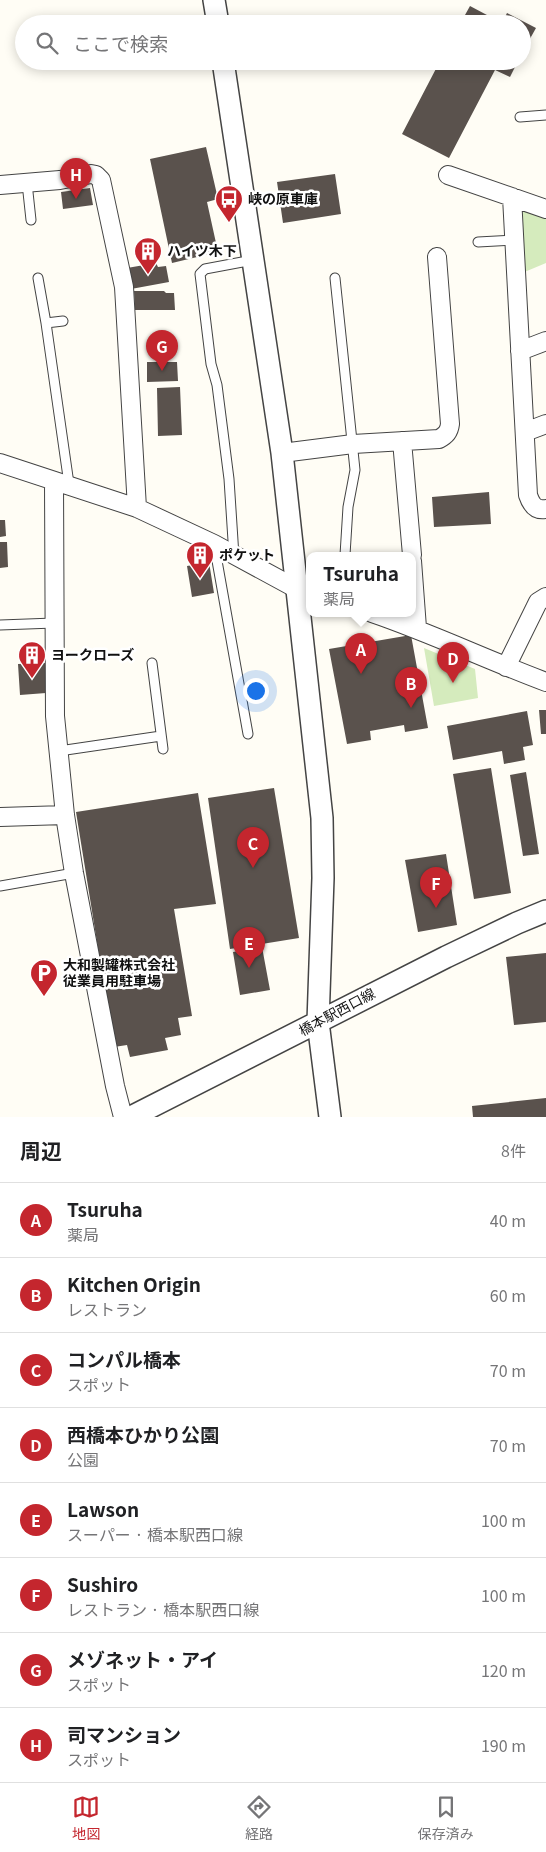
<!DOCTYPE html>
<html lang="ja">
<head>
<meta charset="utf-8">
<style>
  body { margin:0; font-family:Georgia,"Noto Sans JP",serif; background:#f6f6f6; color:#202124 }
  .you { position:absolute; left:255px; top:690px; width:18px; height:18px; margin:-12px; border:4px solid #fff; border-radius:50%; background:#1a73e8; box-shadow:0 0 0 8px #1a73e833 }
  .badge { display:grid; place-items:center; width:32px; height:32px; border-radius:50%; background:#c4262e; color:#fff; font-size:16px; font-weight:700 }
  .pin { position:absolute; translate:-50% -41px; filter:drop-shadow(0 1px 2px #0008) }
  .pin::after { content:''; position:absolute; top:26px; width:18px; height:15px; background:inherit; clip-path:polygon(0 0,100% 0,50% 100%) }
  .popup { position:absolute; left:306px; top:552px; width:110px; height:65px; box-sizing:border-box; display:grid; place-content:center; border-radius:10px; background:#fff; filter:drop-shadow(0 1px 4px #0005); font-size:16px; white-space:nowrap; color:#757577 }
  .popup b { font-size:19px; color:#202124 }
  .popup::after { content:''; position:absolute; left:50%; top:100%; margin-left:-10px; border:10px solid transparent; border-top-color:#fff }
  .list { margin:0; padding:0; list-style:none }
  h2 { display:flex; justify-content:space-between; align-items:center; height:65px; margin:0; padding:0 20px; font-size:21px }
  h2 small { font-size:16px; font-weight:400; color:#757577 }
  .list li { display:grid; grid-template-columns:32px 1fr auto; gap:15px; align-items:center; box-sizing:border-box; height:75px; padding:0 20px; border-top:1px solid #e0e0e0 }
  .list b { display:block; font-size:19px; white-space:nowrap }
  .list p { margin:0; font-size:16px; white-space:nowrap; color:#757577 }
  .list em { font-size:16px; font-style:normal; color:#757577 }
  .icon { flex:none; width:28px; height:28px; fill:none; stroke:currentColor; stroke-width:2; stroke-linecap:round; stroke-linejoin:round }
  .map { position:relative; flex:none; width:546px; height:1117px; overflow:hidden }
  .search { position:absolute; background:#fff; box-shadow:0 2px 12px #0003; left:15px; right:15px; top:15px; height:55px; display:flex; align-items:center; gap:12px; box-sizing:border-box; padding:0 18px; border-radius:28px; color:#757577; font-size:19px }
  .sheet { height:665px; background:#fff }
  nav { display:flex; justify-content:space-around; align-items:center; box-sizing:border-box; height:70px; border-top:1px solid #e0e0e0; background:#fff; font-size:14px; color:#757577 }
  nav a { display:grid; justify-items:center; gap:2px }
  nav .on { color:#c4262e }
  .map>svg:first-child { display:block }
  .green { fill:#d5ebbd }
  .building { fill:#5a524d }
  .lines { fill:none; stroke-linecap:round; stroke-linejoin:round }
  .service-casing { stroke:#444; stroke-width:11 }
  .minor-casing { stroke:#444; stroke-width:20 }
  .tertiary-casing { stroke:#444; stroke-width:24 }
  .service { stroke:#fff; stroke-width:9 }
  .minor { stroke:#fff; stroke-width:18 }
  .tertiary { stroke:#fff; stroke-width:21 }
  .labels { text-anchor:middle; stroke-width:5; stroke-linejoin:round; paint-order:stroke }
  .poi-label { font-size:14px; font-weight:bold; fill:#111; stroke:#fff; text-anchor:start }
  .street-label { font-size:14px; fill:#111; stroke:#fff }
</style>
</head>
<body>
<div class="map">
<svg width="546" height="1117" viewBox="0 0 546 1117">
  <rect width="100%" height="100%" fill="#fffdf5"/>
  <path class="green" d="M512 197 546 209V263L515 276Z
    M424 648 475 669 478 698 434 706Z"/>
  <path class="building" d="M470 6 502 23 507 13 536 28 522 53V24H460Z
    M440 61H518L510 77 495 70 449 158 402 134Z
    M206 147 218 199 207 202 218 252 172 263 150 159Z
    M335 174 341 214 283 223 277 182Z
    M90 188 93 205 63 209 61 192Z
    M156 263 158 267 166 266 169 282 131 289 127 268Z
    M134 291H164L166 293H174L175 310H135Z
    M147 362H177L178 381 147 382Z
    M180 387 182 435 158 436 157 388Z
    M489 492 491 524 434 527 432 497Z
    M0 520H5L6 536 0 537Z
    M0 542H7L8 567 0 568Z
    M209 562 214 593 192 597 187 566Z
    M411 635 428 728 405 732 404 725 370 731 371 740 347 744 329 649Z
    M45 663 46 693 20 695 18 664Z
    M539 710H546V734H541Z
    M527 711 533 745 523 747 525 760 504 764 502 751 453 760 447 726Z
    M491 768 511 893 474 899 453 774Z
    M526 772 539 854 523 856 510 775Z
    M274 788 299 938 230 949 208 798Z
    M198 793 216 904 174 909 192 1016 178 1018 181 1035 165 1038 168 1050 130 1057 127 1045 114 1047 76 812Z
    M446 854 457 925 418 932 405 860Z
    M262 947 270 990 240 995 233 952Z
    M546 953V1022L514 1025 506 957Z
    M546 1098V1117H473L472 1106Z"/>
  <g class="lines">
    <g class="service-casing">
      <path id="service" d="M520 117 546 115
        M27 183 31 220
        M478 242 513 240
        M38 278 46 323
        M335 278 355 470 348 507 345 555
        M63 321 46 323 69 484
        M214 544 248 734
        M234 556 229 479 217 385 211 364 200 274 205 269 253 260
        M0 625 54 623
        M152 663 163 749
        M59 751 161 736
        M0 886 74 873"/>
    </g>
    <g class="minor-casing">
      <path id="minor" d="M448 175 546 209
        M0 185 60 180 91 174 96 175 101 180 124 287 137 508
        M512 197 528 495C531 504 535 511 546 509
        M520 351 546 341
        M525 432 546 424
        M402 441 412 555
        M282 453 353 444 439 439C446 435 449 432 450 424L437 257
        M0 463 137 508 214 544 297 589 310 593
        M54 481 55 716 65 815 74 873 115 1086 123 1117
        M412 561 417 628
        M372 613C431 633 487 660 546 682
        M506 667 538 602 546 597
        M0 817 65 815"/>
    </g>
    <g class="tertiary-casing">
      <path id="tertiary" d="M214 0 218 24
        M223 61 282 453 322 818 323 878 318 1022 330 1117
        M131 1117 446 957 517 923 546 911"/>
    </g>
    <use href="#service" class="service"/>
    <use href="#minor" class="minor"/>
    <use href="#tertiary" class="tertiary"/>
  </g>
  <defs>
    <g id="bus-pin" transform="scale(1.4375)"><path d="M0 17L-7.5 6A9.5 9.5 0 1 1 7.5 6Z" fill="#c4262e" stroke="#fff"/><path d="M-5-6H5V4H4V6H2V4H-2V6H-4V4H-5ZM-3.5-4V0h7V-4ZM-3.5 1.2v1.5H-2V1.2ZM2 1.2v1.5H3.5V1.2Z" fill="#fff"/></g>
    <g id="building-pin" transform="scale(1.4375)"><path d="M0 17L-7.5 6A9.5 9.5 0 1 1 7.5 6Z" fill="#c4262e" stroke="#fff"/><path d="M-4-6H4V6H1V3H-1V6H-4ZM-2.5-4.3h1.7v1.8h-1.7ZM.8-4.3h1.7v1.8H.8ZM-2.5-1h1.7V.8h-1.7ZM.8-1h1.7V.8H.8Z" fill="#fff"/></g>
    <g id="parking-pin" transform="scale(1.4375)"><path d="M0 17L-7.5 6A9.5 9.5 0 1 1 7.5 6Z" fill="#c4262e" stroke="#fff"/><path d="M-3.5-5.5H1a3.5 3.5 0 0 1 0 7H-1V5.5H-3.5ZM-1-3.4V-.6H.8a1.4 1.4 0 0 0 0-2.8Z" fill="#fff"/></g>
  </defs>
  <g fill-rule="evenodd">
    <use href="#bus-pin" x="229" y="199"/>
    <use href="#building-pin" x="148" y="251"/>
    <use href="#building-pin" x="200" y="555"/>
    <use href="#building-pin" x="32" y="655"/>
    <use href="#parking-pin" x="44" y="973"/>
  </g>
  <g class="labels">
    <g class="poi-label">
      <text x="248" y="204">峡の原車庫</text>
      <text x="167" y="256">ハイツ木下</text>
      <text x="219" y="560">ポケット</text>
      <text x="51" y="660">ヨークローズ</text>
      <text x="63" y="970">大和製罐株式会社<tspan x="63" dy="16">従業員用駐車場</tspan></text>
    </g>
    <g class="street-label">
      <text transform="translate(337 1012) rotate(-28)" y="5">橋本駅西口線</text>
    </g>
  </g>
</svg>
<div class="you"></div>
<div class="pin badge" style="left:361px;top:674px">A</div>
<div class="popup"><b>Tsuruha</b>薬局</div>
<div class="pin badge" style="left:411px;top:708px">B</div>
<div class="pin badge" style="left:253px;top:868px">C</div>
<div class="pin badge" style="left:453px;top:683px">D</div>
<div class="pin badge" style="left:249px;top:968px">E</div>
<div class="pin badge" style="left:436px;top:908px">F</div>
<div class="pin badge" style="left:162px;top:371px">G</div>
<div class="pin badge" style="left:76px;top:199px">H</div>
<div class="search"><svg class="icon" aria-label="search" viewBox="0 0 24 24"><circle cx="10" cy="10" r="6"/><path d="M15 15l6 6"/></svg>ここで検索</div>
</div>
<section class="sheet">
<h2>周辺<small>8件</small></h2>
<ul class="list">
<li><span class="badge">A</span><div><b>Tsuruha</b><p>薬局</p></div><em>40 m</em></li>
<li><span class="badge">B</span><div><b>Kitchen Origin</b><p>レストラン</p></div><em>60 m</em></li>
<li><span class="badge">C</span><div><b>コンパル橋本</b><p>スポット</p></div><em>70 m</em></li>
<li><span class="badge">D</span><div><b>西橋本ひかり公園</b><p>公園</p></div><em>70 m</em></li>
<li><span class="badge">E</span><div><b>Lawson</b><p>スーパー · 橋本駅西口線</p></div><em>100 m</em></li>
<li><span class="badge">F</span><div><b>Sushiro</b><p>レストラン · 橋本駅西口線</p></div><em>100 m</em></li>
<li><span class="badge">G</span><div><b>メゾネット・アイ</b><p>スポット</p></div><em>120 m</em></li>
<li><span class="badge">H</span><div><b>司マンション</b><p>スポット</p></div><em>190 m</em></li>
</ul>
</section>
<nav>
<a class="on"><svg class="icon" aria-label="map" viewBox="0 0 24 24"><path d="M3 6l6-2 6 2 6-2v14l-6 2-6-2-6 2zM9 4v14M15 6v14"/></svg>地図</a>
<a><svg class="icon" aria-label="directions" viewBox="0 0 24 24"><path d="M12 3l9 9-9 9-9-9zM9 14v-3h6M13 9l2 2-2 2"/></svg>経路</a>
<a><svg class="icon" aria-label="saved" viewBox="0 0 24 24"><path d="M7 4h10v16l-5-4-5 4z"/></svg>保存済み</a>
</nav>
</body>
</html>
